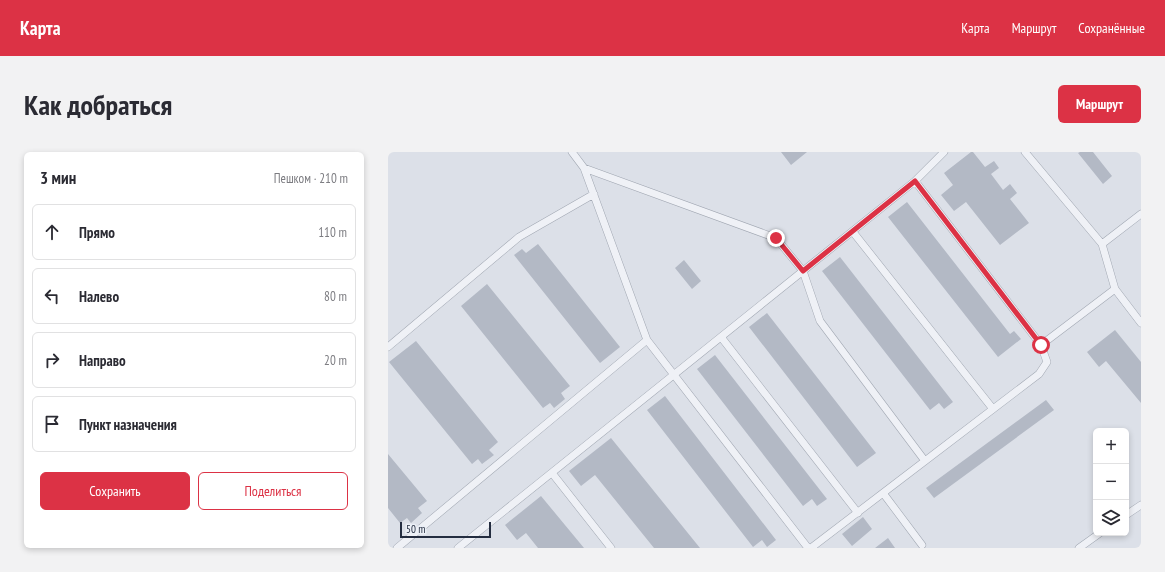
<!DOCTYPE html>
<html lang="ru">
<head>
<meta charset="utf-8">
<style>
  body { margin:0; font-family:"PT Sans Narrow",sans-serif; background:#f2f2f3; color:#2b2b33 }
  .controls { position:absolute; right:12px; bottom:12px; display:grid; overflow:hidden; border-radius:6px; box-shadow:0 2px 6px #0003 }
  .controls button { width:36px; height:36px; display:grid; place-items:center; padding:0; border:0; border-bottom:1px solid #e1e1e2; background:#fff; color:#2b2b33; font:20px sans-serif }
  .scale { position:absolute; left:12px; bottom:10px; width:91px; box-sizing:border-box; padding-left:4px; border:2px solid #242d40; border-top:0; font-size:11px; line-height:14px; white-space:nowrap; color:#242d40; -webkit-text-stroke:3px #ebeff6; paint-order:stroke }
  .stop { position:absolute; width:12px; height:12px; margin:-9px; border:3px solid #dc3245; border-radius:50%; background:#fff }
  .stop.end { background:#dc3245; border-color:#fff; box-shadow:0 1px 4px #0008 }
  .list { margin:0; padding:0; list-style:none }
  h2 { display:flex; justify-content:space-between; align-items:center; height:52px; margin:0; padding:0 16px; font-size:17px }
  h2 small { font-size:13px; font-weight:400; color:#7c7c81 }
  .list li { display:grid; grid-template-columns:26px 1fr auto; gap:12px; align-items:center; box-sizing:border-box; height:56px; margin:0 8px 8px; padding:0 8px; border:1px solid #e1e1e2; border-radius:6px }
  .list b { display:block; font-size:15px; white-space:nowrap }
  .list em { font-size:13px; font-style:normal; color:#7c7c81 }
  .actions { display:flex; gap:8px; padding:12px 16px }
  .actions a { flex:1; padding:9px 0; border:1px solid #dc3245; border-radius:6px; text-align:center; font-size:14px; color:#dc3245 }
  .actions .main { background:#dc3245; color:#fff }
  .icon { flex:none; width:22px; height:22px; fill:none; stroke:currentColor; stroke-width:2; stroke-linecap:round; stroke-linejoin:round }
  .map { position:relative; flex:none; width:753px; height:396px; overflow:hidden; border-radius:6px }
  header { display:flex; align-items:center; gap:24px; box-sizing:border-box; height:56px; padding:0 20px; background:#dc3245; color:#fff }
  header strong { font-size:19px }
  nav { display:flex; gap:22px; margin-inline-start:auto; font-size:14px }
  .intro { display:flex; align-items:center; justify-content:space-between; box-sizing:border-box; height:96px; padding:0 24px }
  h1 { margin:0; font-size:28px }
  .button { padding:10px 18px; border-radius:6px; background:#dc3245; color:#fff; font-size:14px; font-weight:700 }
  main { display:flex; gap:24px; padding:0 24px }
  aside { flex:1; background:#fff; border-radius:6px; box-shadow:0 2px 6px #0003 }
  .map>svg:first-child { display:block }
  .building { fill:#b3b9c5 }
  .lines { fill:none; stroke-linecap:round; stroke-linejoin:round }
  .service-casing { stroke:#a1a7b2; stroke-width:8 }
  .service { stroke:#eff1f6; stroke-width:7 }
  .route { stroke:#dc3245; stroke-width:5 }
</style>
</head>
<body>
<header>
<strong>Карта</strong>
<nav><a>Карта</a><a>Маршрут</a><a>Сохранённые</a></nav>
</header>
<div class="intro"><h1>Как добраться</h1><a class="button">Маршрут</a></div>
<main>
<aside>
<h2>3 мин<small>Пешком · 210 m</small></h2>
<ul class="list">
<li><svg class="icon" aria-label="ahead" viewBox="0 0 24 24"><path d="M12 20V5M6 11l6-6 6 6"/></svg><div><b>Прямо</b></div><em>110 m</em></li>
<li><svg class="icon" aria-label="left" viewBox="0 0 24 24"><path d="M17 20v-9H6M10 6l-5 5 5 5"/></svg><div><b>Налево</b></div><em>80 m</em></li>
<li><svg class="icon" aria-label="right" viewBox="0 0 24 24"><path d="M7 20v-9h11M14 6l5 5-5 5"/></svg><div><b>Направо</b></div><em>20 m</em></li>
<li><svg class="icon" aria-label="arrive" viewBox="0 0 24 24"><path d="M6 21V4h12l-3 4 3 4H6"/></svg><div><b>Пункт назначения</b></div></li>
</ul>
<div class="actions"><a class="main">Сохранить</a><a>Поделиться</a></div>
</aside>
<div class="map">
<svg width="753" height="396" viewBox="0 0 753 396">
  <rect width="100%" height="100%" fill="#dce0e8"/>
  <path class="building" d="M393 0H419L403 13Z
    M583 0H585L597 15 606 9 611 16 603 22 615 38 622 32 629 41 622 47 641 71 612 93 578 50 566 59 553 43 565 33 556 21Z
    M692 0H705L724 24 715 32 690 1Z
    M519 50 622 182 626 179 633 187 610 205 500 65Z
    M150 92 232 195 212 211 126 103 134 97 138 101Z
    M452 105 565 250 556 257 551 251 542 258 434 119Z
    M296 108 313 129 304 137 287 116Z
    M99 132 182 234 173 241 177 247 166 256 162 251 155 256 73 154Z
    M379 161 488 301 469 315 361 175Z
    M727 178 753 210V251L718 209 711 215 699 200Z
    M28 189 110 290 101 298 106 303 94 312 90 307 84 312 1 210Z
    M327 203 439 347 429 354 424 347 415 354 309 217Z
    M277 244 388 388 379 395 374 388 365 395 259 258Z
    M658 248 666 258 546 346 538 336Z
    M223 286 312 396H266L207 323 193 334 181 319Z
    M0 302 39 349 30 356 34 361 23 371 19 366 12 371 0 356Z
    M153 344 196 396H150L138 381 129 388 117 373Z
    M475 365 484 377 464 394 454 382Z
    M500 386 507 396H487Z"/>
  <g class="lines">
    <g class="service-casing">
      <path id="service" d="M184 0 196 16 259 188 420 396
        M637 0 714 92 727 137 753 171
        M196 16 388 86 415 119 432 169 537 309
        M527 29 653 193 659 210 651 222 495 341 534 393
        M465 80 605 257
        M714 92 753 62
        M333 185 470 361
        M653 193 727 137
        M0 195 131 85 206 42
        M164 321 223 396
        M738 363 753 353
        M9 396 259 188
        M70 396 527 29 556 0
        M423 396 495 341
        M691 396 712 381"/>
    </g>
    <use href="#service" class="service"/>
  </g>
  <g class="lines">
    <path class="route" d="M388 86 415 119 527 29 653 193"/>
  </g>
</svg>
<div class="controls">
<button>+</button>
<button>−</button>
<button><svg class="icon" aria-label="layers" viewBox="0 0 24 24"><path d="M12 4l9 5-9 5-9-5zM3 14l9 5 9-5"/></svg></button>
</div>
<div class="scale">50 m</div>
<div class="stop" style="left:653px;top:193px"></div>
<div class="stop end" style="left:388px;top:86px"></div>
</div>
</main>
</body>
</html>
